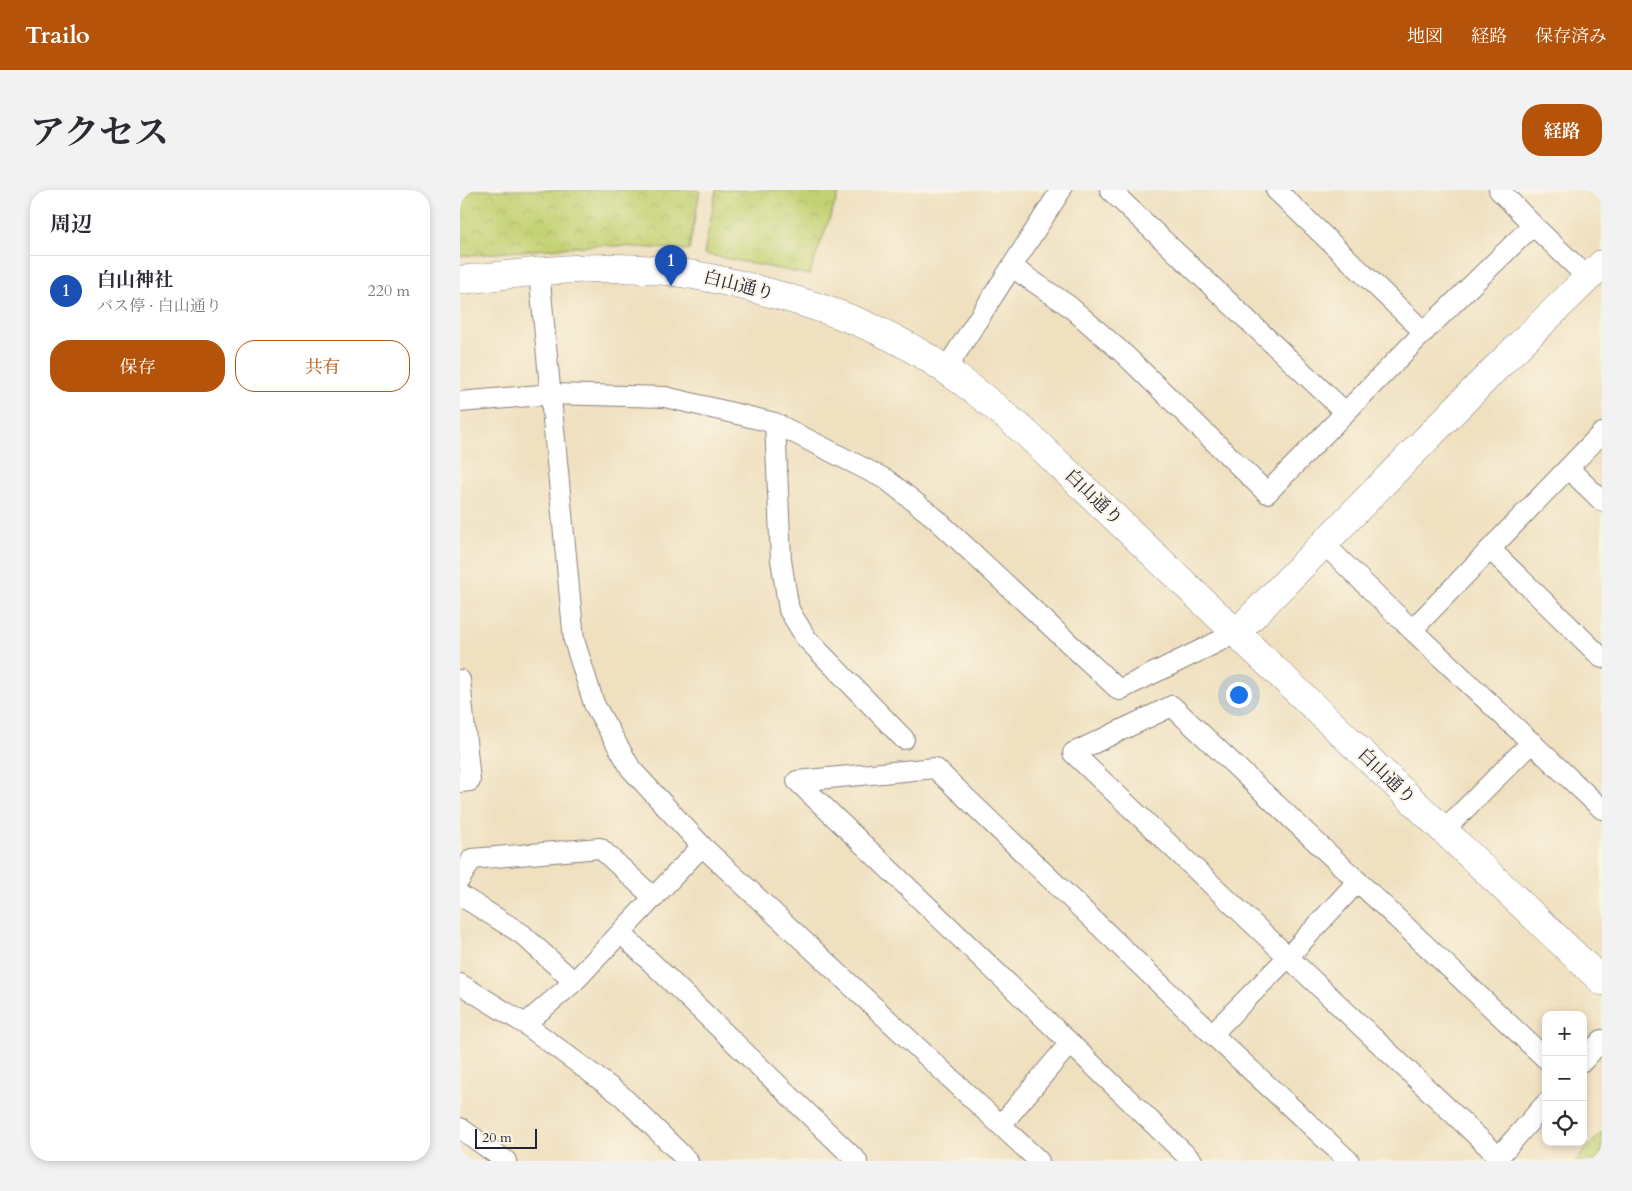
<!DOCTYPE html>
<html lang="ja">
<head>
<meta charset="utf-8">
<style>
  body { margin:0; font-family:Cardo,"Noto Serif JP",serif; background:#f2f2f3; color:#2b2b33 }
  .controls { position:absolute; right:15px; bottom:15px; display:grid; overflow:hidden; border-radius:10px; box-shadow:0 2px 8px #0003 }
  .controls button { width:45px; height:45px; display:grid; place-items:center; padding:0; border:0; border-bottom:1px solid #e1e1e2; background:#fff; color:#2b2b33; font:25px sans-serif }
  .scale { position:absolute; left:15px; bottom:12px; width:62px; box-sizing:border-box; padding-left:5px; border:2px solid #22223b; border-top:0; font-size:14px; line-height:18px; white-space:nowrap; color:#22223b; -webkit-text-stroke:4px #fcf5e5; paint-order:stroke }
  .you { position:absolute; left:778px; top:504px; width:18px; height:18px; margin:-12px; border:4px solid #fff; border-radius:50%; background:#1a73e8; box-shadow:0 0 0 8px #1a73e833 }
  .badge { display:grid; place-items:center; width:32px; height:32px; border-radius:50%; background:#b45309; color:#fff; font-size:16px; font-weight:700 }
  .pin { position:absolute; translate:-50% -41px; filter:drop-shadow(0 1px 2px #0008) }
  .pin::after { content:''; position:absolute; top:26px; width:18px; height:15px; background:inherit; clip-path:polygon(0 0,100% 0,50% 100%) }
  .list { margin:0; padding:0; list-style:none }
  h2 { display:flex; justify-content:space-between; align-items:center; height:65px; margin:0; padding:0 20px; font-size:21px }
  h2 small { font-size:16px; font-weight:400; color:#7c7c81 }
  .list li { display:grid; grid-template-columns:32px 1fr auto; gap:15px; align-items:center; box-sizing:border-box; height:70px; padding:0 20px; border-top:1px solid #e1e1e2 }
  .list b { display:block; font-size:19px; white-space:nowrap }
  .list p { margin:0; font-size:16px; white-space:nowrap; color:#7c7c81 }
  .list em { font-size:16px; font-style:normal; color:#7c7c81 }
  .actions { display:flex; gap:10px; padding:15px 20px }
  .actions a { flex:1; padding:11px 0; border:1px solid #b45309; border-radius:20px; text-align:center; font-size:18px; color:#b45309 }
  .actions .main { background:#b45309; color:#fff }
  .icon { flex:none; width:28px; height:28px; fill:none; stroke:currentColor; stroke-width:2; stroke-linecap:round; stroke-linejoin:round }
  .map { position:relative; flex:none; width:1142px; height:971px; overflow:hidden; border-radius:20px }
  header { display:flex; align-items:center; gap:30px; box-sizing:border-box; height:70px; padding:0 25px; background:#b45309; color:#fff }
  header strong { font-size:24px }
  nav { display:flex; gap:28px; margin-inline-start:auto; font-size:18px }
  .intro { display:flex; align-items:center; justify-content:space-between; box-sizing:border-box; height:120px; padding:0 30px }
  h1 { margin:0; font-size:35px }
  .button { padding:12px 22px; border-radius:20px; background:#b45309; color:#fff; font-size:18px; font-weight:700 }
  main { display:flex; gap:30px; padding:0 30px }
  aside { flex:1; background:#fff; border-radius:20px; box-shadow:0 2px 8px #0003 }
  .map>svg:first-child { display:block }
  .park { fill:url(#park-crowns); stroke:#727a56 }
  .lines { fill:none; stroke-linecap:round; stroke-linejoin:round }
  .street-casing { stroke:#88817d; stroke-width:22 }
  .secondary-casing { stroke:#88817d; stroke-width:29 }
  .street { stroke:#fff; stroke-width:20 }
  .secondary { stroke:#fff; stroke-width:28 }
  .labels { text-anchor:middle; stroke-width:4; stroke-linejoin:round; paint-order:stroke }
  .street-label { font-size:18px; fill:#22223b; stroke:#fcf5e5 }
</style>
</head>
<body>
<header>
<strong>Trailo</strong>
<nav><a>地図</a><a>経路</a><a>保存済み</a></nav>
</header>
<div class="intro"><h1>アクセス</h1><a class="button">経路</a></div>
<main>
<aside>
<h2>周辺<small></small></h2>
<ul class="list">
<li><span class="badge" style="background:#1a4fb4">1</span><div><b>白山神社</b><p>バス停 · 白山通り</p></div><em>220 m</em></li>
</ul>
<div class="actions"><a class="main">保存</a><a>共有</a></div>
</aside>
<div class="map">
<svg width="1142" height="971" viewBox="0 0 1142 971">
  <defs>
    <pattern id="park-crowns" width="20" height="18" patternUnits="userSpaceOnUse" patternTransform="scale(1.25)"><rect width="20" height="18" fill="#c3d172"/><path d="M2 6a3 3 0 1 1 6 0M12 15a3 3 0 1 1 6 0" fill="none" stroke="#a7b364"/></pattern>
  </defs>
  <rect width="100%" height="100%" fill="#fcf5e5"/>
  <filter id="ink" filterUnits="userSpaceOnUse"><feTurbulence type="fractalNoise" baseFrequency=".02" numOctaves="2"/><feDisplacementMap in="SourceGraphic" scale="10" xChannelSelector="R" yChannelSelector="G"/><feConvolveMatrix kernelMatrix="1 2 1 2 8 2 1 2 1" color-interpolation-filters="sRGB"/></filter>
  <filter id="wash" filterUnits="userSpaceOnUse"><feTurbulence type="fractalNoise" baseFrequency=".0096" numOctaves="4" result="noise"/><feDisplacementMap in="SourceGraphic" scale="20" xChannelSelector="R" yChannelSelector="G"/><feGaussianBlur stdDeviation="1.12" result="paint"/><feColorMatrix in="noise" values="0 0 0 0 0 0 0 0 0 0 0 0 0 0 0 0 0 1.4 0 .05"/><feComposite in="paint" operator="in"/></filter>
  <g filter="url(#wash)">
    <rect width="100%" height="100%" fill="#efe0bf"/>
    <path class="park" d="M0 0H240L229 60 139 55 0 66Z
      M256 0H380L349 85 244 64Z
      M1142 942V971H1115L1117 969Z"/>
  </g>
  <g filter="url(#ink)">
    <g class="lines">
      <g class="street-casing">
        <path id="street" d="M650 0 885 222
          M816 0 964 142
          M1073 35 1128 88
          M552 77 609 116 665 165 807 303 964 142 1073 35 1039 0
          M79 82 114 450 134 514 171 579 242 656 579 971
          M486 179 601 0
          M0 212 92 204 205 207 315 233 427 290 475 328 659 500 776 443
          M315 233 321 370 329 420 346 448 444 549
          M1142 243 952 440 1142 619
          M1108 278 1142 311
          M864 354 952 440
          M1030 359 1142 468
          M0 490 10 591 0 592
          M984 640 1072 552
          M0 689 12 669 140 658 194 708
          M0 705 62 744 114 792
          M161 743 397 971
          M0 794 65 834 114 792 242 656
          M65 834 162 906 228 971
          M752 844 828 767 898 691
          M610 853 337 591 475 578 752 844 889 971
          M1123 871 1142 850
          M541 935 610 853 732 971
          M0 938 46 971
          M1038 966 613 563 712 516 1086 869
          M1035 971 1086 913"/>
      </g>
      <g class="secondary-casing">
        <path id="secondary" d="M0 90C49 85 98 78 147 78 205 77 259 88 314 104 354 115 394 128 431 147 481 172 524 207 566 243L1142 791
          M776 443 1032 182 1142 74"/>
      </g>
      <use href="#street" class="street"/>
      <use href="#secondary" class="secondary"/>
    </g>
  </g>
  <g class="labels">
    <g class="street-label">
      <text transform="translate(279 95) rotate(14)" y="6">白山通り</text>
      <text transform="translate(634 307) rotate(44)" y="6">白山通り</text>
      <text transform="translate(927 586) rotate(44)" y="6">白山通り</text>
    </g>
  </g>
</svg>
<div class="controls">
<button>+</button>
<button>−</button>
<button><svg class="icon" aria-label="locate" viewBox="0 0 24 24"><circle cx="12" cy="12" r="6"/><path d="M12 2v4M12 18v4M2 12h4M18 12h4"/></svg></button>
</div>
<div class="scale">20 m</div>
<div class="you"></div>
<div class="pin badge" style="left:211px;top:96px;background:#1a4fb4">1</div>
</div>
</main>
</body>
</html>
